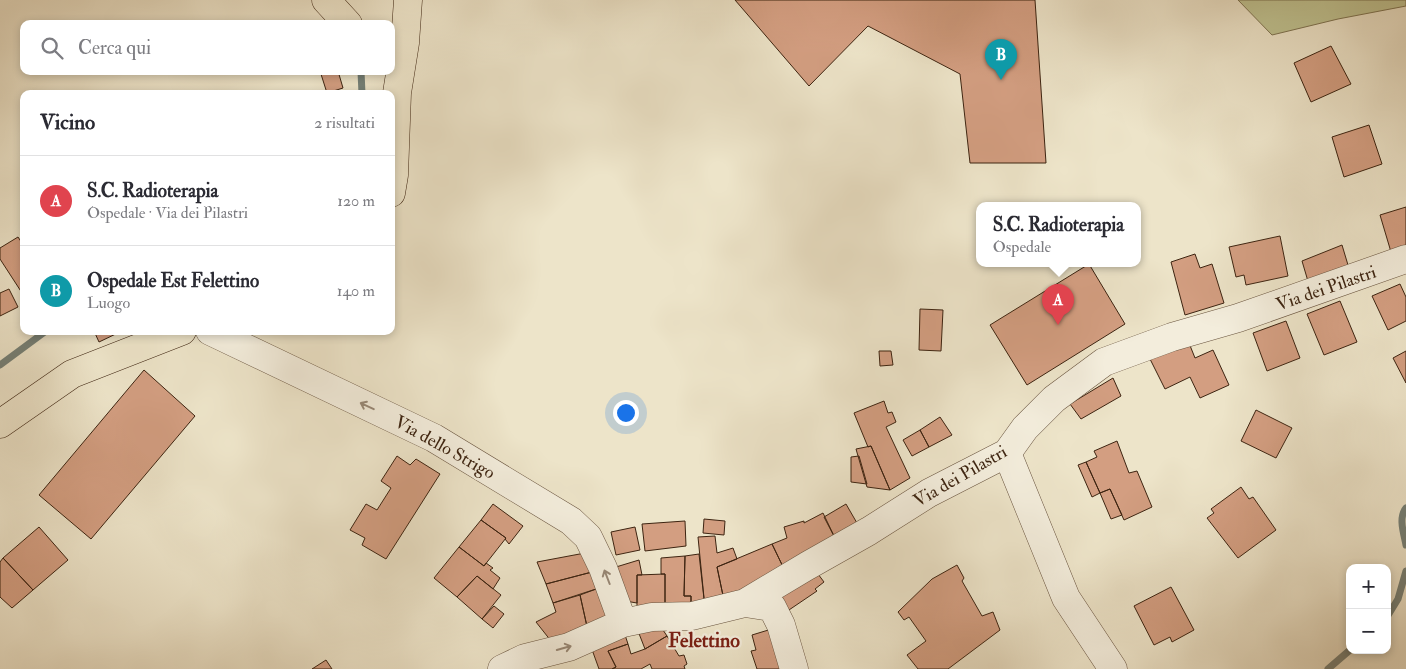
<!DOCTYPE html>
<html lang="it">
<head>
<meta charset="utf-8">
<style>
  body { margin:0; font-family:"IM FELL Double Pica",serif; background:#f2f2f3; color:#2b2b33 }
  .controls { position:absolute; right:15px; bottom:15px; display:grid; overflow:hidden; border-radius:10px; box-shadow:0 2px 8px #0003 }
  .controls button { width:45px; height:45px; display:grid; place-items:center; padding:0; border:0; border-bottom:1px solid #e1e1e2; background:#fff; color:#2b2b33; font:25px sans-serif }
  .you { position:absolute; left:625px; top:412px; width:18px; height:18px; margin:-12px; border:4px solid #fff; border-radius:50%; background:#1a73e8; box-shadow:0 0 0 8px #1a73e833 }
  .badge { display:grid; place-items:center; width:32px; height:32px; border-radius:50%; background:#ea580c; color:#fff; font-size:16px; font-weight:700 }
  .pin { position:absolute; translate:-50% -41px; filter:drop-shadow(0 1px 2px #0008) }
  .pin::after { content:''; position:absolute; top:26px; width:18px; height:15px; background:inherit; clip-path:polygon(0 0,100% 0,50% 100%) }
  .popup { position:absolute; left:976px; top:202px; width:165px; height:65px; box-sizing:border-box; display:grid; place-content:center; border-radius:10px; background:#fff; filter:drop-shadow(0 1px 4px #0005); font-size:16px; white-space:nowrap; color:#7c7c81 }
  .popup b { font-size:19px; color:#2b2b33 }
  .popup::after { content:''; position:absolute; left:50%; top:100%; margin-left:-10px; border:10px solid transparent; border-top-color:#fff }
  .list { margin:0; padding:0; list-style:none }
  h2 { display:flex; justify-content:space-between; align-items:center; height:65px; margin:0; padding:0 20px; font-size:21px }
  h2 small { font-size:16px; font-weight:400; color:#7c7c81 }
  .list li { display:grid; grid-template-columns:32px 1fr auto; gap:15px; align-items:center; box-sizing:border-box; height:90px; padding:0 20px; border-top:1px solid #e1e1e2 }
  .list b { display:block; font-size:19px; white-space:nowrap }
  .list p { margin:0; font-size:16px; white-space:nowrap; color:#7c7c81 }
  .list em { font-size:16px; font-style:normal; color:#7c7c81 }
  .icon { flex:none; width:28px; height:28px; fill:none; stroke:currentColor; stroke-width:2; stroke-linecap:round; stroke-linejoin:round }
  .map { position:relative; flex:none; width:1406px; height:669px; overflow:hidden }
  .search { position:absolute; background:#fff; box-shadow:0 2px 8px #0003; left:20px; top:20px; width:375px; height:55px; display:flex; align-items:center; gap:12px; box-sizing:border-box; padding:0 18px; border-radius:10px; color:#7c7c81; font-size:19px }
  .panel { position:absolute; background:#fff; box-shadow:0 2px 8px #0003; left:20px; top:90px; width:375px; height:245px; border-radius:10px }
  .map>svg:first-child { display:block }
  .green { fill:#bfc291; stroke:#7e7351 }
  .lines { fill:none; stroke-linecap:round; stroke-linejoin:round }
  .stream { stroke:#758077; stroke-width:7 }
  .building { fill:#d39e81; stroke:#3d2411 }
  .minor-casing { stroke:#69543f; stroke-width:29 }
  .primary-casing { stroke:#3d2411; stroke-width:29 }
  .minor { stroke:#f3eddc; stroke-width:28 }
  .primary { stroke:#ede4c9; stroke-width:28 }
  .oneway { stroke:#988876 }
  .labels { text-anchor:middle; stroke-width:4.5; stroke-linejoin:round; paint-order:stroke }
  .street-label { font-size:18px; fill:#3d2411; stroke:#f3eddc }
  .quarter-label { font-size:20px; font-weight:bold; fill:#7a1f14; stroke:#f3eddc }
</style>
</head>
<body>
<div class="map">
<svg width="1406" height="669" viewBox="0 0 1406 669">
  <rect width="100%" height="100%" fill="#ede4c9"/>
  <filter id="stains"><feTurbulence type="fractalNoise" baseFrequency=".004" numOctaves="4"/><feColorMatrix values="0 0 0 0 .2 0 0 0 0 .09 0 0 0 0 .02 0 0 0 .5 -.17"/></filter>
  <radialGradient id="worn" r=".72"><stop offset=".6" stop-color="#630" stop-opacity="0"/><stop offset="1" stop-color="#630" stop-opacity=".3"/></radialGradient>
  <path class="green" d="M1238 0H1406V6L1338 19 1272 35Z"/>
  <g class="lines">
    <path class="stream" d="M361 71 362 94
      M0 365 46 331
      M1406 508C1398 518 1404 534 1406 545
      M1387 617 1398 599 1406 571
      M1328 669 1350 650"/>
  </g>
  <path class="building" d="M735 0H1035L1046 163H970L960 74 868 26 809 86Z
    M1331 46 1351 84 1311 102 1294 63Z
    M320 71H338L343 88 327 93Z
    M1369 125 1382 164 1344 177 1332 137Z
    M1406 207V247L1391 252 1380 215Z
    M1280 236 1288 276 1246 285 1244 275 1236 277 1229 247Z
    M18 237 24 246V296L0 259V248Z
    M1342 245 1351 275 1310 288 1302 261Z
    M1195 254 1200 268 1212 264 1224 303 1185 315 1171 262Z
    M1089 264 1125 324 1027 385 990 325Z
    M1400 284 1406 297V321L1388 330 1372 296Z
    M9 289 18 307 0 316V293Z
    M1340 301 1357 342 1324 355 1307 314Z
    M920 309 943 310 941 351 919 350Z
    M1286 321 1300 358 1267 371 1253 333Z
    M94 331H122L99 342Z
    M1189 343 1195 358 1213 350 1229 385 1200 398 1190 377 1165 389 1150 359Z
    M879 351H891L893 365 880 366Z
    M1406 351V383L1393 358Z
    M144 370 195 416 91 539 39 495Z
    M1113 378 1121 396 1081 419 1070 404Z
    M884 401 888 413 892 412 896 422 886 427 910 478 890 490 871 446 868 447 854 413Z
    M1256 410 1292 428 1276 458 1241 441Z
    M940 417 952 435 929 447 920 430Z
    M920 430 929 447 912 456 903 440Z
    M1117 441 1129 473 1137 471 1152 507 1124 520 1110 489 1100 493 1086 462 1097 457 1094 451Z
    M871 446 890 490 867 487 856 449Z
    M397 456 410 465 416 459 440 474 386 559 362 545 365 538 350 530 366 504 377 510 391 488 381 481Z
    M859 456 867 484 851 482V457Z
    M1086 462 1100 493 1092 497 1078 465Z
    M1241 487 1249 499 1253 497 1276 530 1238 558 1207 518 1214 513 1211 509Z
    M1110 489 1122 515 1111 519 1100 493Z
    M493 504 523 526 509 544 505 539 506 538 481 520Z
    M846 504 861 530 838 544 824 517Z
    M823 513 838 544 786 573 772 544 787 538 784 527 804 521V523Z
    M704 519 725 521 724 535 703 533Z
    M481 520 506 538 484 566 459 547Z
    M685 521 686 546 645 551 642 524Z
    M39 527 68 560 33 590 3 558Z
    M635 527 640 550 616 555 611 532Z
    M715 536 717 553 733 548 737 559 717 567 725 605 705 608 698 537Z
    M772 544 786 573 725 605 717 567Z
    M459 547 484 566 486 563 493 568 490 570 500 578 493 589 477 576 457 597 434 578Z
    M585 553 592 572 546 584 537 562Z
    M699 554 705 608H691V596H684L685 556Z
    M685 556 684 596H691V608L665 609V574H661V558Z
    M3 558 33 590 12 608 0 597V562Z
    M639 560 642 575H637V603L619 600 616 567Z
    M957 565 964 578 962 581 982 616 993 612 1000 630 948 669H918L907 655 926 641 909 617 904 620 898 612 932 579Z
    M815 570 824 582 815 589 817 591 786 612 773 592Z
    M592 572 599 588 553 603 546 584Z
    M665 574V609L637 610V575Z
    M477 576 501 595 482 619 457 597Z
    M1171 587 1194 630 1172 642 1170 637 1154 645 1134 606Z
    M599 588 612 620 588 631 580 595Z
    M580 595 588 631 555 646 536 622 556 612 553 603Z
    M494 606 504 614 493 628 482 619Z
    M659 624 667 636 645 649 638 631Z
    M775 628 788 669H757L751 651 756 650 752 635Z
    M624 632 628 644 608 651 616 667 612 669H599L590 644Z
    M667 636 679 656 684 655 687 664 684 666 685 669H652L650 664 641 669H612L616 667 608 651 628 644 631 654 645 649Z
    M326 660 332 669H312Z"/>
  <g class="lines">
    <g class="minor-casing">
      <path id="minor" d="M210 331 434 438 571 521 588 537 603 568 623 623
        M1007 453 1066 598 1113 669
        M745 603 772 607 781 625 794 669
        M502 669 525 658 569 647 623 623 652 617 692 616 745 603 807 566 869 531 929 493 1007 453 1025 428 1054 399 1104 362 1172 337 1238 318 1406 259"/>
    </g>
    <g class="primary-casing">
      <path id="primary" d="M326 0 348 24
        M391 193 394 175 397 93 405 43 408 0
        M0 424 72 374 182 331"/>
    </g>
    <use href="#minor" class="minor"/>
    <use href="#primary" class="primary"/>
  </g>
  <defs><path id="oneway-shaft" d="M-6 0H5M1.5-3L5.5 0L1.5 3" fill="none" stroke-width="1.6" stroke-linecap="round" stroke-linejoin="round" transform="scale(1.25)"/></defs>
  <g class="oneway">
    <use href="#oneway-shaft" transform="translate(367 406) rotate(-155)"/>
    <use href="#oneway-shaft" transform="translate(607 577) rotate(-111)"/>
    <use href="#oneway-shaft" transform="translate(564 648) rotate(-16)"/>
  </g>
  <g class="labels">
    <g class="street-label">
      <text transform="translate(1326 288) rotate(-19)" y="6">Via dei Pilastri</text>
      <text transform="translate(445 447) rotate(29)" y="6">Via dello Strigo</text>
      <text transform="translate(960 476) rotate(-30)" y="6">Via dei Pilastri</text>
    </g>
    <g class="quarter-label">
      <text x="704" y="647">Felettino</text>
    </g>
  </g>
  <rect width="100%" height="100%" filter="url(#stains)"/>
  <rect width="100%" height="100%" fill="url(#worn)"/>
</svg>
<div class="controls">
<button>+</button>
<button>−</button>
</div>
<div class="you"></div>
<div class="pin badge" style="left:1058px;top:325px;background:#e0444e">A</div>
<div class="popup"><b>S.C. Radioterapia</b>Ospedale</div>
<div class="pin badge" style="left:1001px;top:80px;background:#0f9aa8">B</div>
<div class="search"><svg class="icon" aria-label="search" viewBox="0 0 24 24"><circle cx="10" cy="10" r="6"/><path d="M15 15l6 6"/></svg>Cerca qui</div>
<section class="panel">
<h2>Vicino<small>2 risultati</small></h2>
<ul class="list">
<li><span class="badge" style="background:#e0444e">A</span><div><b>S.C. Radioterapia</b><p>Ospedale · Via dei Pilastri</p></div><em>120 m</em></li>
<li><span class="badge" style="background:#0f9aa8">B</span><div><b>Ospedale Est Felettino</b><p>Luogo</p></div><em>140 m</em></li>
</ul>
</section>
</div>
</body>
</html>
